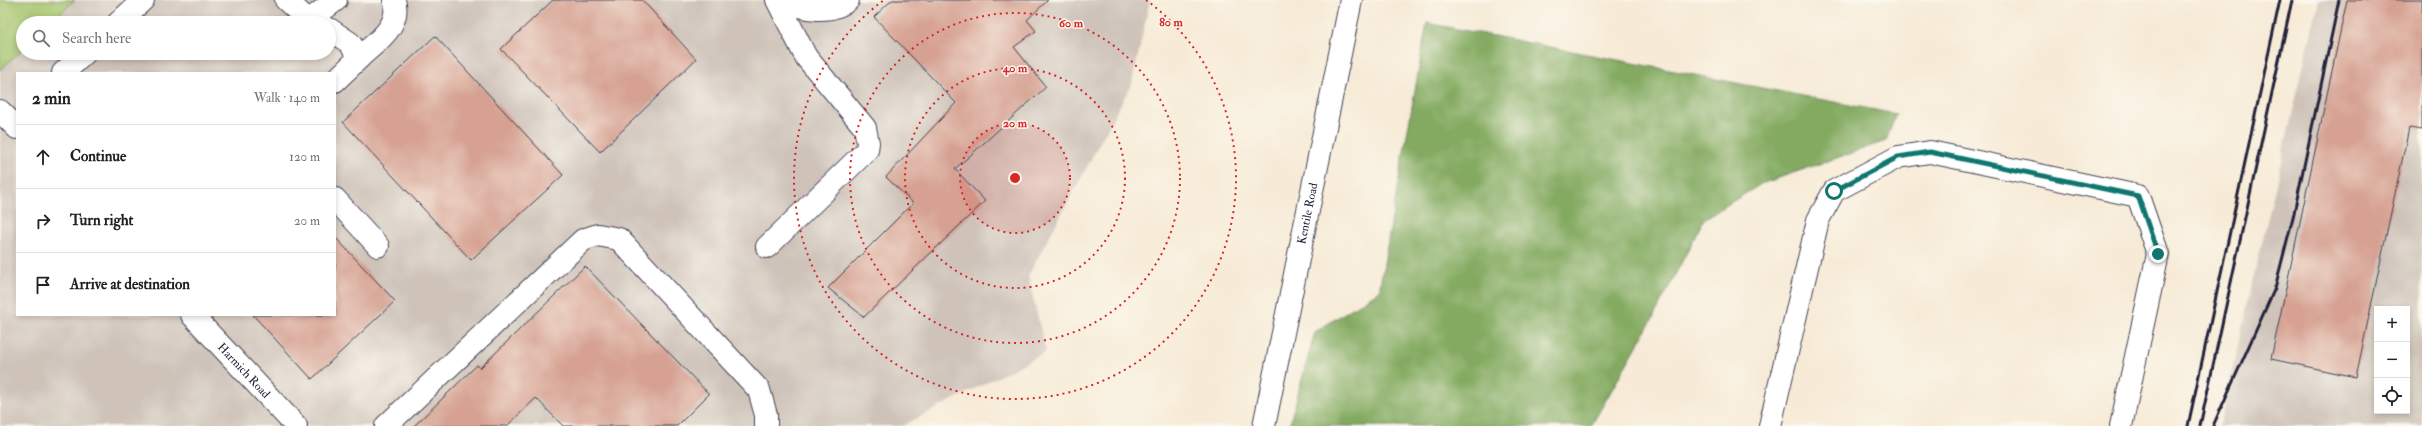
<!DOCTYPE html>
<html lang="en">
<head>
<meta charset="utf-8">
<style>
  body { margin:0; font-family:"IM FELL Double Pica",serif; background:#f6f6f6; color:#202124 }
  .controls { position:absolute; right:12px; bottom:12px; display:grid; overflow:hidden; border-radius:0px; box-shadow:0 2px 6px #0003 }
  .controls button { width:36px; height:36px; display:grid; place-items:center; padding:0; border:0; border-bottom:1px solid #e0e0e0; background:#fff; color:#202124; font:20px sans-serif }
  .stop { position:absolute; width:12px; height:12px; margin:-9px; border:3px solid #0f766e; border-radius:50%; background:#fff }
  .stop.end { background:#0f766e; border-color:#fff; box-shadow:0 1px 4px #0008 }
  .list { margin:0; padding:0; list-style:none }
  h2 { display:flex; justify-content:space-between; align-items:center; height:52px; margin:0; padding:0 16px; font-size:17px }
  h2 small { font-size:13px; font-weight:400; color:#757577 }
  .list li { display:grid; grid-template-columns:26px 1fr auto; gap:12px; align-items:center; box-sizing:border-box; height:64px; padding:0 16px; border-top:1px solid #e0e0e0 }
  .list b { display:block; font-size:15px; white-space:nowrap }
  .list em { font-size:13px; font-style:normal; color:#757577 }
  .icon { flex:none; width:22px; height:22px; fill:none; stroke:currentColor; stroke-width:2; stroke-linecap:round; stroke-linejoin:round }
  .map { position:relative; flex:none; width:2422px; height:426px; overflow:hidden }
  .search { position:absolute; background:#fff; box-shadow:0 2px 6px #0003; left:16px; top:16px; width:320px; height:44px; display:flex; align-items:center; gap:10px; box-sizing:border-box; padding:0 14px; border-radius:22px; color:#757577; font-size:15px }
  .panel { position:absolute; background:#fff; box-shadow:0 2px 6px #0003; left:16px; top:72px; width:320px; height:244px; border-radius:0px }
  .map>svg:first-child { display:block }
  .industrial { fill:#cec2b9; fill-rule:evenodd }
  .green { fill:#a4c46c; stroke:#637354 }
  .forest { fill:#83aa60; stroke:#52664e }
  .building { fill:#d6a192 }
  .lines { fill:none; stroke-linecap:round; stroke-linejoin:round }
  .minor-casing { stroke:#424052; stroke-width:24 }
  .minor { stroke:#fff; stroke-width:22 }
  .rail { stroke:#22223b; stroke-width:3 }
  .route { stroke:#0f766e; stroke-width:5 }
  .ring { fill:none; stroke:#d62828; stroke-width:2; stroke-dasharray:2 4 }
  .labels { text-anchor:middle; stroke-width:3; stroke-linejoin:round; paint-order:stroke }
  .street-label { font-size:12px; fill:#22223b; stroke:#fbf7ec }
  .centre { fill:#d62828; stroke:#fbf7ec; stroke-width:2 }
  .ring-label { font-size:12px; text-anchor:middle; font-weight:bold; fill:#d62828; stroke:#fbf7ec; stroke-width:3; stroke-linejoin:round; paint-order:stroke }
</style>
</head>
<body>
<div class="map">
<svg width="2422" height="426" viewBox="0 0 2422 426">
  <rect width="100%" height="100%" fill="#fbf7ec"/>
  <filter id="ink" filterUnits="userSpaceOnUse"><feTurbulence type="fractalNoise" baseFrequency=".025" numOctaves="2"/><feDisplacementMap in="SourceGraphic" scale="8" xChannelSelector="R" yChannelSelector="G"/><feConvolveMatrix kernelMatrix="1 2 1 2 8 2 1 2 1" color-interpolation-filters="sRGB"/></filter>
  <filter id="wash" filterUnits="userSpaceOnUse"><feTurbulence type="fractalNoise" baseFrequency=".012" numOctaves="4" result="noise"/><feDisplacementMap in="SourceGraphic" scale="16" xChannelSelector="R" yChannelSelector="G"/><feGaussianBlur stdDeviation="0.9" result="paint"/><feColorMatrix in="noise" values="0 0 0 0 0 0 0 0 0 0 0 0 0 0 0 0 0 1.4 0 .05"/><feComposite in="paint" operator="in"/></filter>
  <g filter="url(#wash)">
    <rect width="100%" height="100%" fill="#f7ebd7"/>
    <path class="industrial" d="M75 0H1150L1132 83 1028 276 1046 352 902 426H0V70L23 49V53H329V23H50ZM17 73H335V315H17Z
      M2319 0H2422V426H2219ZM2377 309H2407V411H2377Z"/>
    <path class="green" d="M0 0H75L50 23H23V49L0 70Z"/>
    <path class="forest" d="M1427 23 1896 114 1886 141 1761 184 1704 219 1653 318 1591 426H1289L1315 332 1379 291Z"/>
    <g id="blocks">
      <path class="building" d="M553 0H642L696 59 600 152 501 49Z
        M892 0H1048L1027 20 1036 31 1014 47 1046 87 955 169 985 201 864 317 828 288 913 203 886 177 956 103 874 17Z
        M2347 0H2422V130L2409 128 2356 377 2271 359Z
        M435 36 563 175 471 260 343 122Z
        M335 237 395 301 312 379 253 315H335Z
        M585 266 709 394 677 426H563L536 398 507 426H414L477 365 480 368Z"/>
    </g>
  </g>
  <g filter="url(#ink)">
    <use href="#blocks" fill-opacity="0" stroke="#424052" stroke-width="1"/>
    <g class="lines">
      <g class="minor-casing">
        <g id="minor">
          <path d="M286 0 311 23"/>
          <path d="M785 0C803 10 832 14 848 0"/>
          <path d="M307 22 336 0"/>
          <path d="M118 23 143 0"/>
          <path d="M329 29 350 43 359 58 335 81"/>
          <path d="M359 58C376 42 402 26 394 0"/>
          <path d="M63 73 85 53"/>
          <path d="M0 111 17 128"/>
          <path d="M335 199 378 246"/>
          <path d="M767 247 867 150 868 143 865 128 806 57 777 0"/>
          <path id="s1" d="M192 315 296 426"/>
          <path d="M386 426 583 240 598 235 619 239 759 390 766 415V426"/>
          <path id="s2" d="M1264 426 1351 0"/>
          <path d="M1770 426 1818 220 1834 191 1898 157 1930 152 2138 196 2158 254 2121 426"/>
        </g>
      </g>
      <use href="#minor" class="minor"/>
      <path class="rail" d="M2188 426 2280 0
        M2200 426 2292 0
        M2213 426 2275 288 2294 213 2339 0"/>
    </g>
  </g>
  <g class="lines" filter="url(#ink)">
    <path class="route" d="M1834 191 1898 157 1930 152 2138 196 2158 254"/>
  </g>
  <circle cx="1015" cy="178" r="55" fill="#d62828" fill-opacity=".12"/>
  <g class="ring">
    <circle cx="1015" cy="178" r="55"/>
    <circle cx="1015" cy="178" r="110"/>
    <circle cx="1015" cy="178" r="165"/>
    <path d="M1146 0A221 221 0 1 1 884 0"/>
  </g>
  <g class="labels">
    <g class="street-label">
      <text dy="4" stroke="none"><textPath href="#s2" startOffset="217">Kentile Road</textPath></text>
      <text dy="4" stroke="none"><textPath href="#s1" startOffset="76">Harmich Road</textPath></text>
    </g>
  </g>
  <circle cx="1015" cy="178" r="6" class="centre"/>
  <g class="ring-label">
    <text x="1171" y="26">80 m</text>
    <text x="1071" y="27">60 m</text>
    <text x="1015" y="72">40 m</text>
    <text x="1015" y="127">20 m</text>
  </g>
</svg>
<div class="controls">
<button>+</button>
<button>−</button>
<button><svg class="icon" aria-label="locate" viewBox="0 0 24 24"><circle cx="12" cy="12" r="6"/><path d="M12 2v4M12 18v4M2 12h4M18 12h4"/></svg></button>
</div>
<div class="stop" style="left:1834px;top:191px"></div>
<div class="stop end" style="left:2158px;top:254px"></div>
<div class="search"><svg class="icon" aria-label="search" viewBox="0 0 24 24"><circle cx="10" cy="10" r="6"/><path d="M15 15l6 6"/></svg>Search here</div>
<section class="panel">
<h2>2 min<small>Walk · 140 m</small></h2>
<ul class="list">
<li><svg class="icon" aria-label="ahead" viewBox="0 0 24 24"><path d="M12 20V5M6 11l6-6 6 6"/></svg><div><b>Continue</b></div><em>120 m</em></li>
<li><svg class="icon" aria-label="right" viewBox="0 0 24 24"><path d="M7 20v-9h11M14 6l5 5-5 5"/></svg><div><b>Turn right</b></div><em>20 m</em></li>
<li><svg class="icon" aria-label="arrive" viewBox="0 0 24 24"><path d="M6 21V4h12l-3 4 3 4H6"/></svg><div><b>Arrive at destination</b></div></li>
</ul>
</section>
</div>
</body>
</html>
